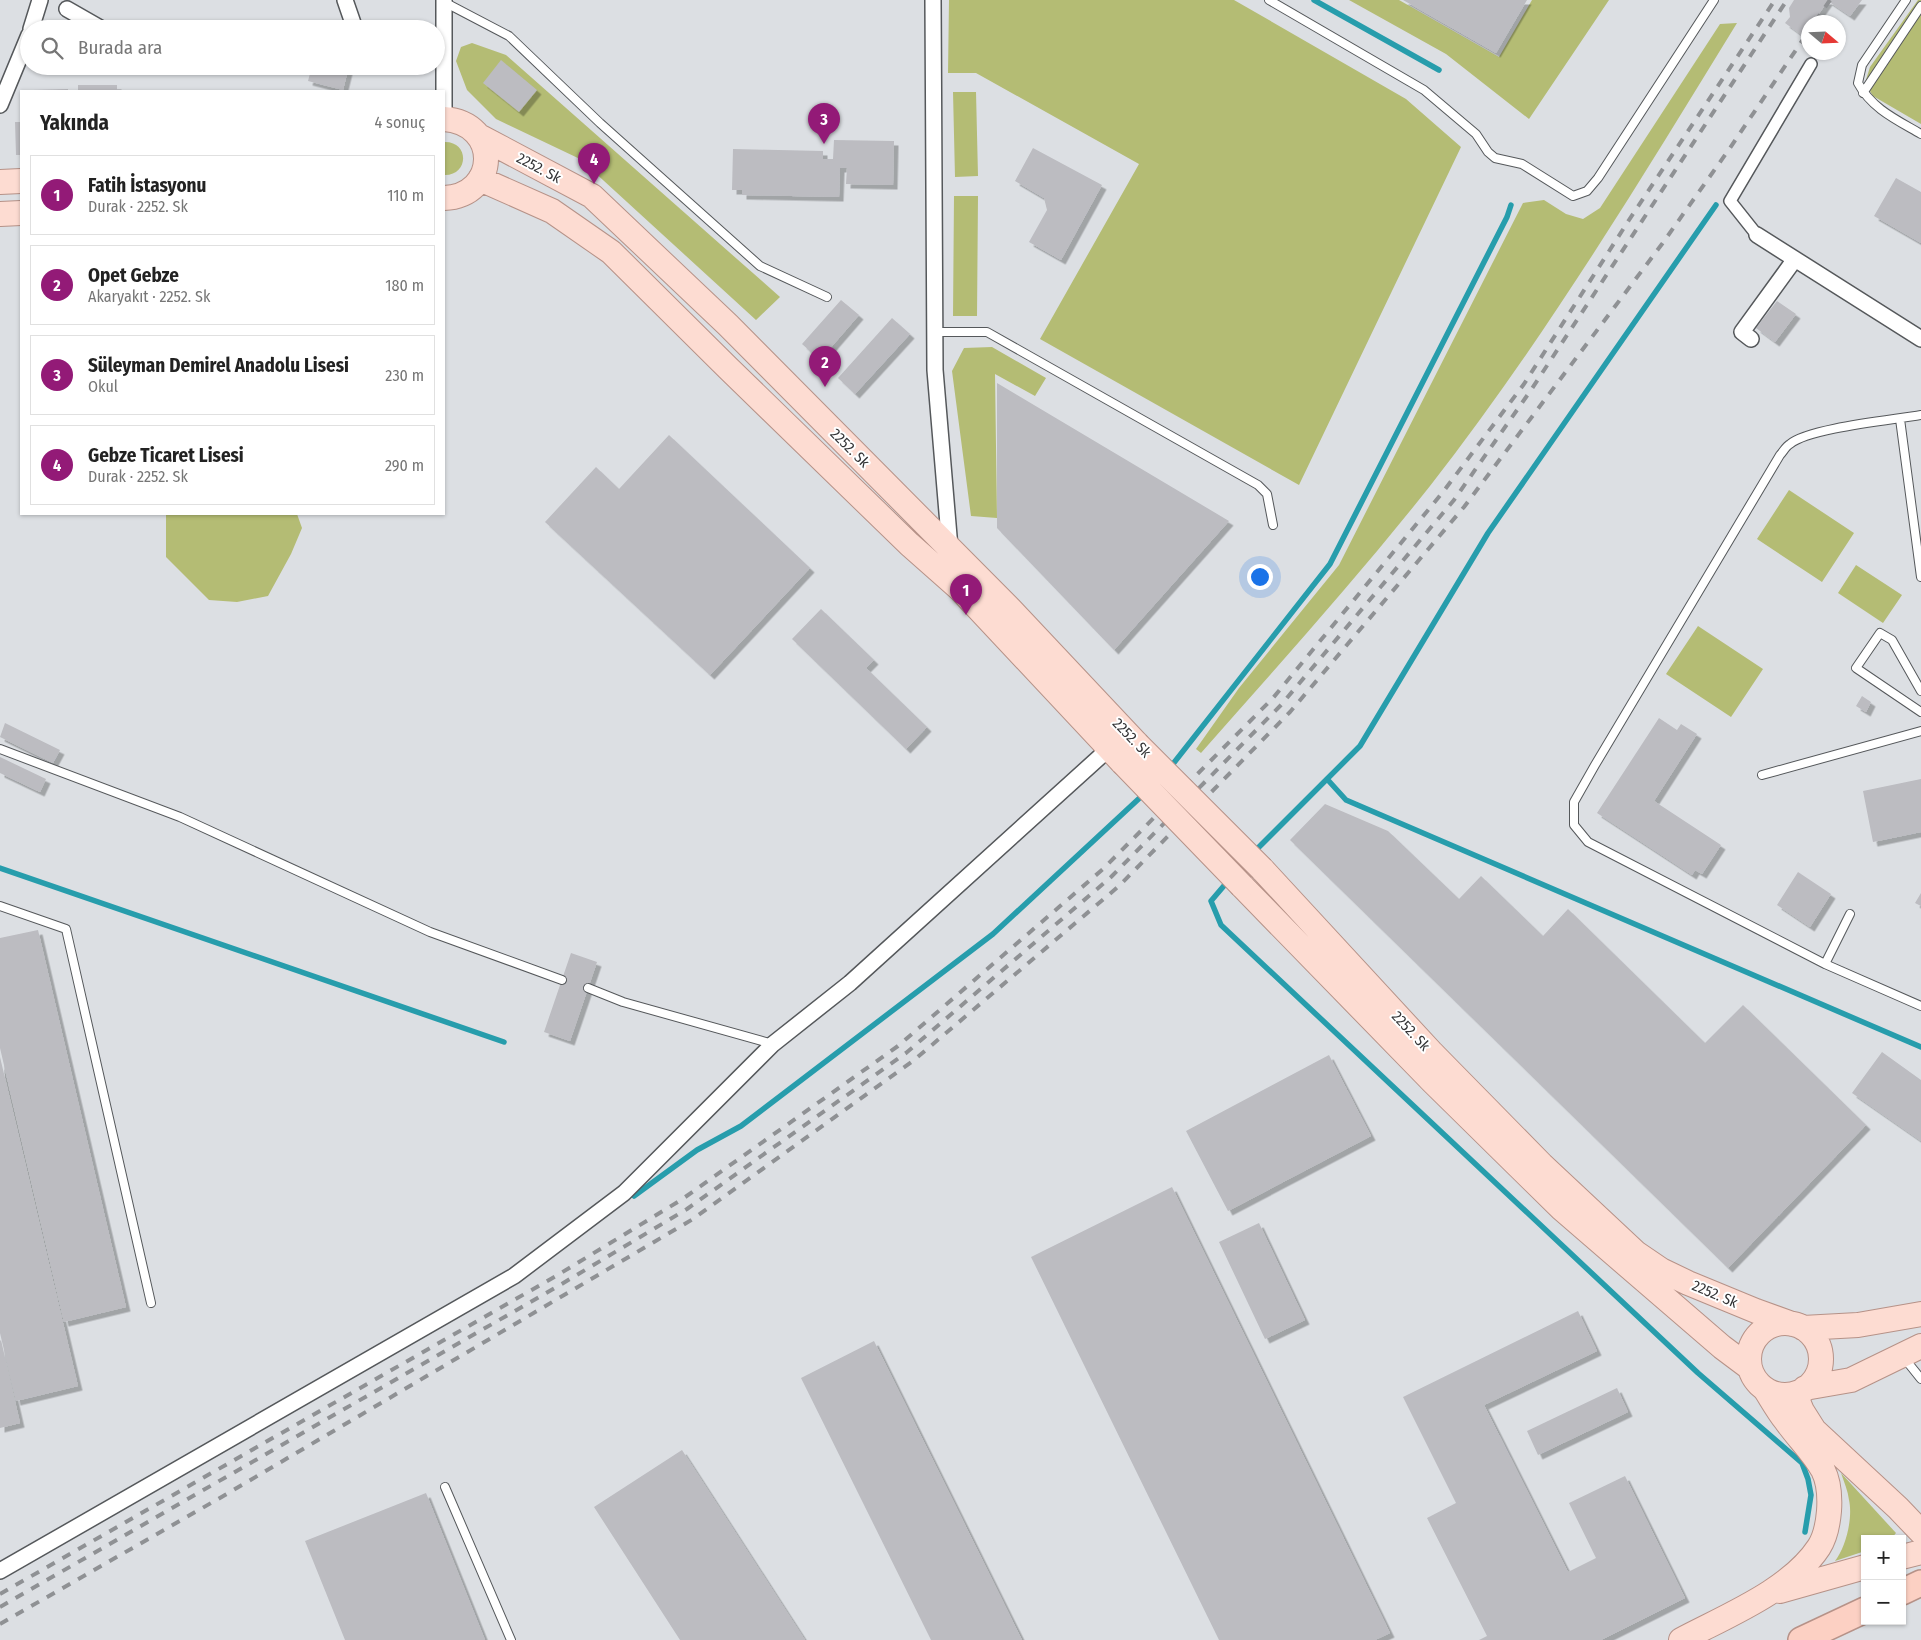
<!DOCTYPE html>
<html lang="tr">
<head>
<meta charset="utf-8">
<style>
  body { margin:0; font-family:"Fira Sans Condensed",sans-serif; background:#f6f6f6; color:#222 }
  .controls { position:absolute; right:15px; bottom:15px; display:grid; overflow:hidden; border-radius:0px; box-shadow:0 1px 4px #0004 }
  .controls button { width:45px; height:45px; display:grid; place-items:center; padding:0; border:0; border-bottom:1px solid #e0e0e0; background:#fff; color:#222; font:25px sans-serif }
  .compass { position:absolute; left:1801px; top:15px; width:45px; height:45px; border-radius:50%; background:#fff; box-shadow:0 1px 4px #0004; rotate:109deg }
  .you { position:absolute; left:1259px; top:576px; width:18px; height:18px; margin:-12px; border:4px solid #fff; border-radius:50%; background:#1a73e8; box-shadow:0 0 0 8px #1a73e833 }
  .badge { display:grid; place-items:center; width:32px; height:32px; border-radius:50%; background:#931a77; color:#fff; font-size:16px; font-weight:700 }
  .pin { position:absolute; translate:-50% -41px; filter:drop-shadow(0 1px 2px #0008) }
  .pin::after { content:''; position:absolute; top:26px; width:18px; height:15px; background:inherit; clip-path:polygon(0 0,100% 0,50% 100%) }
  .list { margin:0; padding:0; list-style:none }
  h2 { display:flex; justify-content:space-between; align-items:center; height:65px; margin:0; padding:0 20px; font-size:21px }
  h2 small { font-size:16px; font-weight:400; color:#767676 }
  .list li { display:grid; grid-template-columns:32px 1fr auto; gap:15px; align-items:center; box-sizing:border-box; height:80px; margin:0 10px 10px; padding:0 10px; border:1px solid #e0e0e0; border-radius:0px }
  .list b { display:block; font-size:19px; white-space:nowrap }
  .list p { margin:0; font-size:16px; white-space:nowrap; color:#767676 }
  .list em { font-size:16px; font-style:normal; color:#767676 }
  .icon { flex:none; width:28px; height:28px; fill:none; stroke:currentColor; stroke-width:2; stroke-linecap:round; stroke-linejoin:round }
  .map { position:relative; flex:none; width:1921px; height:1640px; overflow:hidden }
  .search { position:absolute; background:#fff; box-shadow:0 1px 4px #0004; left:20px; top:20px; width:425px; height:55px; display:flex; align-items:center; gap:12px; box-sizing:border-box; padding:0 18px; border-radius:28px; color:#767676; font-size:19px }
  .panel { position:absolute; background:#fff; box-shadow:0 1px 4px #0004; left:20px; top:90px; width:425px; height:425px; border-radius:0px }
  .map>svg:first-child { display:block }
  .green { fill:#b4bc74 }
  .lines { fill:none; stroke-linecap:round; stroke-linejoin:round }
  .stream { stroke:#279dac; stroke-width:5.5 }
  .building { fill:#bcbcc1; filter:url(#shadow) }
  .service-casing { stroke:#55585b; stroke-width:10 }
  .pedestrian-casing { stroke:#55585b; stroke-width:14 }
  .minor-casing { stroke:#55585b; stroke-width:18 }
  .primary-casing { stroke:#b69288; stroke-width:26 }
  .trunk-casing { stroke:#b69288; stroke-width:28 }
  .service { stroke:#fff; stroke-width:8 }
  .pedestrian { stroke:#fff; stroke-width:11 }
  .minor { stroke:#fff; stroke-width:15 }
  .primary { stroke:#fddcd2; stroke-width:24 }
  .trunk { stroke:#fcd0c3; stroke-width:25 }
  .rail { stroke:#8f9194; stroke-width:4; stroke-dasharray:9 9; stroke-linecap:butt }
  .primary-bridge-casing { stroke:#b69288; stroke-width:26; stroke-linecap:butt }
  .primary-bridge { stroke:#fddcd2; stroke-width:24 }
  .labels { text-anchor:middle; stroke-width:4; stroke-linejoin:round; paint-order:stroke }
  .street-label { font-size:15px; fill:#333436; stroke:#fff }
</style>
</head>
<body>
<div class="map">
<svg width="1921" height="1640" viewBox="0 0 1921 1640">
  <defs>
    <filter id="shadow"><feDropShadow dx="4.5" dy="4.5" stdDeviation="0" flood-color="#0004"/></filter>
  </defs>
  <rect width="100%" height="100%" fill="#dcdfe3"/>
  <path class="green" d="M949 0H1234L1406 99 1461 147 1299 485 1040 339 1139 164 976 73H948Z
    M1349 0H1399L1499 57 1532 0H1609L1529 119 1446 54Z
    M1918 0H1921V124L1873 96 1865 83 1870 67Z
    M1737 23C1640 181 1544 340 1430 486 1357 578 1279 665 1201 753L1196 749 1239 688 1339 565 1523 203 1544 200 1566 214 1583 219 1600 208 1720 24Z
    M472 43 506 55 780 297 756 320 580 159 496 119 467 90 456 61 461 47Z
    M953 92H976L978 176 955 177Z
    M444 142C470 141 469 176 444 175Z
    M954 196H978L977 316H953Z
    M992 347 1046 378 1035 396 995 374 997 518 971 516 952 371 964 348Z
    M1789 490 1854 533 1822 582 1757 539Z
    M166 514H297L302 528 291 554 268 596 237 602 209 600 166 557Z
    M1856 565 1902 595 1883 623 1838 593Z
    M1698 626 1763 669 1731 717 1666 674Z
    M1841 1473 1896 1533 1891 1539H1865V1551L1835 1561C1846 1547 1853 1518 1849 1500 1848 1491 1844 1482 1841 1473Z"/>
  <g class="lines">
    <path class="stream" d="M1314 0 1439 70
      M1169 769 1330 564 1507 217 1511 205
      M1327 779 1346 800 1921 1047
      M1253 853 1360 746 1488 533 1716 205
      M0 868 504 1042
      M1228 881 1211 901 1221 925 1698 1373 1802 1463 1808 1479 1811 1495 1805 1532
      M634 1196 697 1150 741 1126 993 934 1145 793"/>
  </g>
  <path class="building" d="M1403 0H1527L1496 53Z
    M1794 0H1862L1850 16 1828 1 1813 22H1808V28L1803 36 1785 23 1790 17 1789 8Z
    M501 60 537 90 519 112 483 83Z
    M312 66H349L343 90 308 81Z
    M78 85H117V91H78Z
    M68 89V91H33V90Z
    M15 122H21V155H16Z
    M834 140 894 141 893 185 846 184 847 168H840L839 197 742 195V190H732L733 149 823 151V159H833Z
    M1033 148 1102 185 1061 260 1029 242 1047 210 1044 198 1015 181Z
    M1896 178 1921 192V243L1874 216Z
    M841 300 859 315 820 360 802 344Z
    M1777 301 1796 314 1775 342 1756 328Z
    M892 318 910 334 855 394 838 378Z
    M997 383 1229 521 1114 650 997 528Z
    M669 435 810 568 710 675 545 522 596 467 619 489Z
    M821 609 874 660 866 668 927 727 906 749 792 639Z
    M1862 696 1871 702 1866 712 1856 706Z
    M1659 718 1677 730 1681 724 1697 734 1654 801 1721 845 1702 874 1695 870 1692 875 1597 813Z
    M5 723 60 750 53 763 0 737Z
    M0 757 46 779 40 792 0 773Z
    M1921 779V832L1873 842 1863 791Z
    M1325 804 1388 831 1459 899 1481 876 1543 936 1568 909 1705 1043 1743 1005 1866 1125 1728 1268 1290 840Z
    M1798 872 1831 894 1810 927 1777 905Z
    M1921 893V906L1915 903Z
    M38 930 126 1307 64 1322 0 1048V938Z
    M571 953 597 962 570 1041 544 1032Z
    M1882 1052 1921 1080V1141L1852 1093Z
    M1329 1055 1371 1136 1228 1211 1186 1131Z
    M0 1057 78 1386 16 1401 0 1333Z
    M1172 1187 1390 1633 1375 1640H1219L1031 1257Z
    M1259 1223 1305 1320 1265 1339 1219 1242Z
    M1578 1311 1597 1351 1484 1405 1568 1572 1596 1558 1569 1503 1625 1476 1685 1598 1601 1640H1479L1487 1636 1427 1518 1456 1503 1403 1397Z
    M1 1340 20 1423 0 1428V1341Z
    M874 1341 1022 1640H931L801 1378Z
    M1617 1388 1628 1412 1538 1455 1527 1431Z
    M682 1450 805 1640H680L594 1507Z
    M426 1493 485 1640H345L305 1541Z"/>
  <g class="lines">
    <g class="service-casing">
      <path id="service" d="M1269 0 1424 90 1476 134 1488 152 1495 158 1522 164 1573 196 1587 191 1598 178 1714 0
        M1906 0 1862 65 1858 83C1872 109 1897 120 1921 134
        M444 2 509 36 600 123 760 266 827 297
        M1863 93 1921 6
        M936 332H987L1258 485 1267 494 1273 525
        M1921 415C1893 420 1809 428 1790 444 1786 446 1783 452 1780 455L1595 765 1574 802V825L1588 842 1825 964 1921 1006
        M1900 419 1921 577
        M1921 691 1892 640 1880 633 1856 668 1921 712
        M0 749 180 817 430 932 562 980
        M1762 775 1921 731
        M0 906 66 929 151 1303
        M1825 964 1850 914
        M588 988 623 1002 773 1044
        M1903 1360 1909 1364 1921 1379
        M445 1487 511 1640"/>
    </g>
    <g class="pedestrian-casing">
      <path id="pedestrian" d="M1757 235 1730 201 1811 64"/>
    </g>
    <g class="minor-casing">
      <path id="minor" d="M345 0 355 29
        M444 0V119
        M933 0 935 370 950 548
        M67 9 102 29
        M31 29 40 0
        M0 105 29 35
        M1757 235 1921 339
        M1751 339 1742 332 1795 259
        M0 1571 514 1276 624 1193 773 1044 850 983 1114 744"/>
    </g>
    <g class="primary-casing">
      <path id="primary" d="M444 119C501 123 499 196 444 198
        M479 136 592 196 728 325 1010 609 1137 744
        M480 179 552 211 611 252 728 368 909 544 961 590 1123 763
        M0 182 21 181
        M0 214 21 213
        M1262 869 1431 1052 1542 1165 1636 1253 1661 1270 1688 1283 1756 1311 1792 1324
        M1242 886 1433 1082 1562 1209 1722 1347 1750 1368
        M1749 1359a36 36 0 1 1 72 0a36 36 0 1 1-72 0Z
        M1803 1328 1858 1325 1921 1314
        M1805 1388 1851 1380 1921 1346
        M1795 1394 1802 1411 1814 1430 1898 1508 1921 1532
        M1902 1557 1921 1552
        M1780 1591 1865 1567
        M1681 1640C1726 1616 1790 1591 1819 1547 1826 1536 1828 1523 1829 1511 1830 1497 1829 1482 1823 1470 1813 1452 1798 1438 1786 1421 1778 1411 1772 1400 1765 1389"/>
    </g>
    <g class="trunk-casing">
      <path id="trunk" d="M1902 1592 1921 1583
        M1801 1640 1865 1610"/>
    </g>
    <use href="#service" class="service"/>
    <use href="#pedestrian" class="pedestrian"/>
    <use href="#minor" class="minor"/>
    <use href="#primary" class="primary"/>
    <use href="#trunk" class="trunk"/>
    <path class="rail" d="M1815 22 1830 0
      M0 1594 556 1276 681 1200 898 1046 1103 869 1273 698 1443 492 1524 384 1629 220 1775 0
      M0 1607 560 1285 687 1209 906 1053 1111 877 1281 705 1454 500 1531 390 1787 0
      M0 1624 225 1495 693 1219 913 1061 1119 886 1290 712 1464 507 1662 244 1730 148 1808 32"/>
    <g class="primary-bridge-casing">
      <path id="primary-bridge" d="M1137 744 1262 869
        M1123 763 1242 886"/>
    </g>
    <use href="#primary-bridge" class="primary-bridge"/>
  </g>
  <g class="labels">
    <g class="street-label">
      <text transform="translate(539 168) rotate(28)" y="5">2252. Sk</text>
      <text transform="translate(850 448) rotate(45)" y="5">2252. Sk</text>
      <text transform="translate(1132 738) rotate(46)" y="5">2252. Sk</text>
      <text transform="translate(1411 1031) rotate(47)" y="5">2252. Sk</text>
      <text transform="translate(1715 1294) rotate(23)" y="5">2252. Sk</text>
    </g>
  </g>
</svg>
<div class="controls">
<button>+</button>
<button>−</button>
</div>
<svg class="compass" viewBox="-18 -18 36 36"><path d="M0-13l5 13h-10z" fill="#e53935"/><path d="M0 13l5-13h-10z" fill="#767676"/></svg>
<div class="you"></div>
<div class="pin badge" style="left:966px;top:615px">1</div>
<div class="pin badge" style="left:825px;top:387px">2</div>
<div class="pin badge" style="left:824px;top:144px">3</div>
<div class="pin badge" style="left:594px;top:184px">4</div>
<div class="search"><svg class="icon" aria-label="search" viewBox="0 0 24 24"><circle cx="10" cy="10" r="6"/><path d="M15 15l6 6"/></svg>Burada ara</div>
<section class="panel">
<h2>Yakında<small>4 sonuç</small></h2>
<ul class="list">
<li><span class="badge">1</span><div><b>Fatih İstasyonu</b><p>Durak · 2252. Sk</p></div><em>110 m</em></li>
<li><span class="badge">2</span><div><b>Opet Gebze</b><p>Akaryakıt · 2252. Sk</p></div><em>180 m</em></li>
<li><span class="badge">3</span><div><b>Süleyman Demirel Anadolu Lisesi</b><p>Okul</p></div><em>230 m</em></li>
<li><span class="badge">4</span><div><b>Gebze Ticaret Lisesi</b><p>Durak · 2252. Sk</p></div><em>290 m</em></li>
</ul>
</section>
</div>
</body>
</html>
